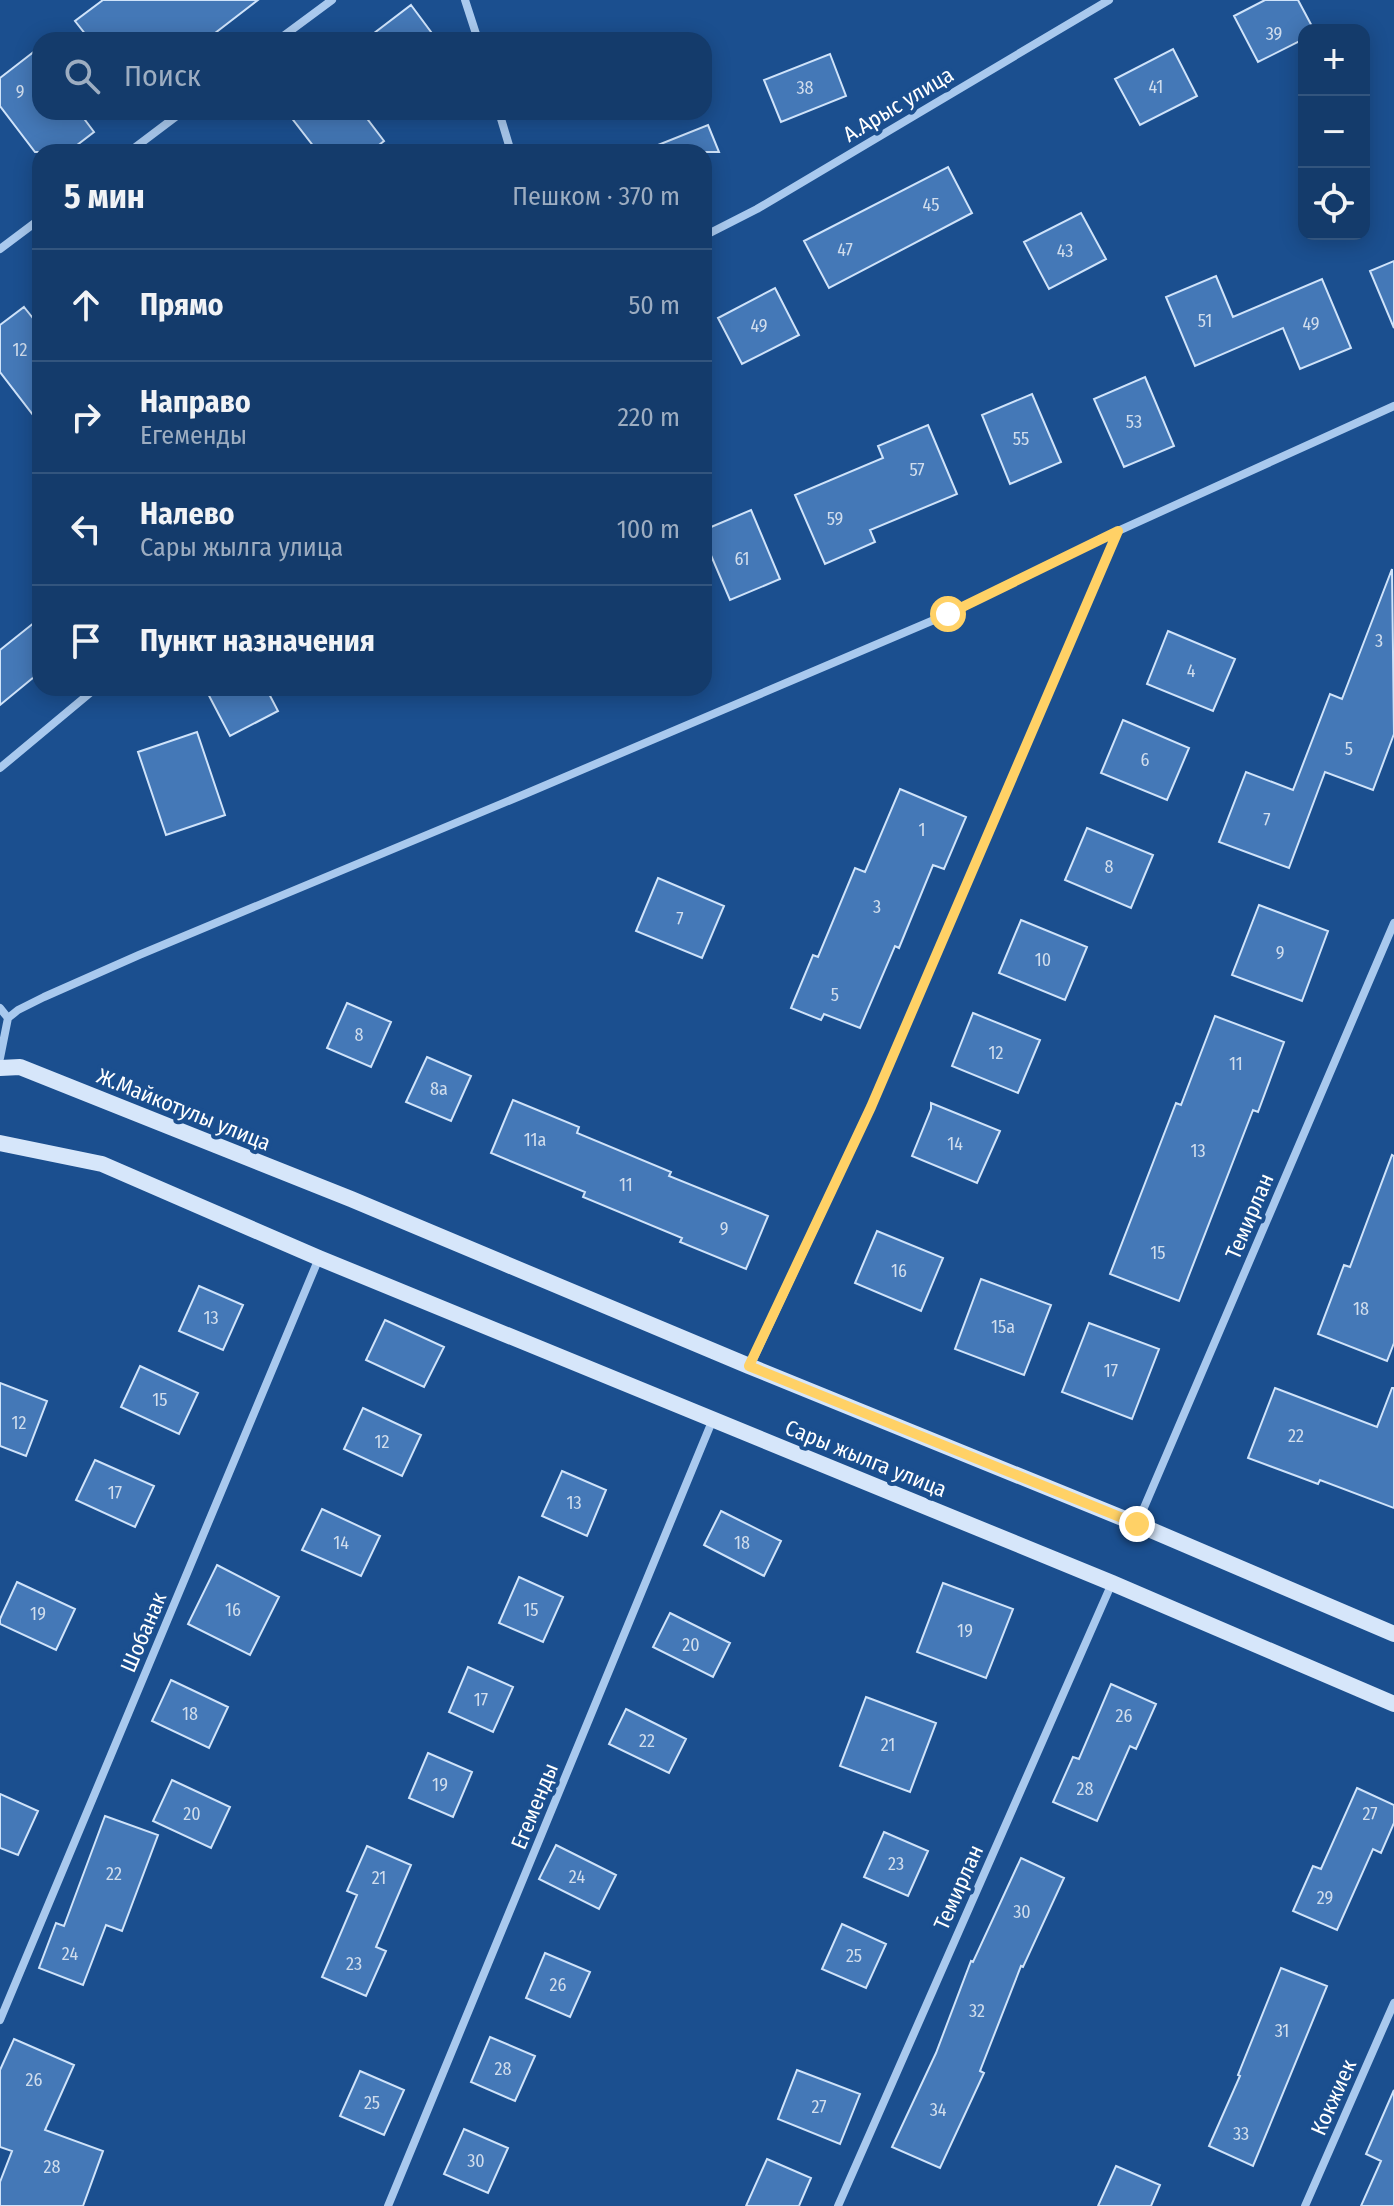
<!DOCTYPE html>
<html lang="ru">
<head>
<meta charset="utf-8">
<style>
  body { margin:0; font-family:"Fira Sans Condensed",sans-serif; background:#214673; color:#f1f3f6 }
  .controls { position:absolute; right:24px; top:24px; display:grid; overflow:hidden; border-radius:16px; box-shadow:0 4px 20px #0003 }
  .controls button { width:72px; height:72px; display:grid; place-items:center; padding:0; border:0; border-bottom:2px solid #33557e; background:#143b6b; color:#f1f3f6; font:40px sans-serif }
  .stop { position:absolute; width:24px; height:24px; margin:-18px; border:6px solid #ffd166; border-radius:50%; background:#fff }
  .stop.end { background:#ffd166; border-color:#fff; box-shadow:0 2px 8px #0008 }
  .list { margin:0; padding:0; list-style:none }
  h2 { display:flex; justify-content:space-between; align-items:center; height:104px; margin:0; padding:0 32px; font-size:34px }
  h2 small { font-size:26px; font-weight:400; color:#9dadc1 }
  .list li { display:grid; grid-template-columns:52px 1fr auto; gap:24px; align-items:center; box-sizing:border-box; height:112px; padding:0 32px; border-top:2px solid #33557e }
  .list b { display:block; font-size:30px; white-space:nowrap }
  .list p { margin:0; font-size:26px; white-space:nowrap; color:#9dadc1 }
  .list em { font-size:26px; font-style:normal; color:#9dadc1 }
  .icon { flex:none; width:44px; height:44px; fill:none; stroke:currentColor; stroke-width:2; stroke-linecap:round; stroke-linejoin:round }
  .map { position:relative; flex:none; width:1394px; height:2206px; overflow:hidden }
  .search { position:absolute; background:#143b6b; box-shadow:0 4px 20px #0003; left:32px; top:32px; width:680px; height:88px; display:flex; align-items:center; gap:20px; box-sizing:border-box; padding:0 28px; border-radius:24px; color:#9dadc1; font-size:30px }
  .panel { position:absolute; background:#143b6b; box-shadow:0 4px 20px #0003; left:32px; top:144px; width:680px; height:552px; border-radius:24px }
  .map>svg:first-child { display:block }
  .building { fill:#4478b7; stroke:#cfe3fa; stroke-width:2 }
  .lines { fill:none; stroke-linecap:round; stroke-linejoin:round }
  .street { stroke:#a9c9ee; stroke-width:8 }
  .secondary { stroke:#d6e6fa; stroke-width:16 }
  .route { stroke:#ffd166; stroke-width:10 }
  .labels { text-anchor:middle; stroke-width:8; stroke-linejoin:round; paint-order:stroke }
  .number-label { font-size:18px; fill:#d0dded }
  .street-label { font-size:22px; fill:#fff; stroke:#1b4f8f }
</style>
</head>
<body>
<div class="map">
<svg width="1394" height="2206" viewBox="0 0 1394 2206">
  <rect width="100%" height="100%" fill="#1b4f8f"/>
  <path class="building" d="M103 0H258L206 40H90L75 21Z
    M1265 0H1298L1314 30H1304V39L1258 62 1234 16Z
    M411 5 437 40H365Z
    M40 47V112H79L94 132 68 152H35L0 106V78Z
    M1173 49 1197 96 1140 125 1115 79Z
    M830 54 846 96 781 122 764 80Z
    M287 112H362L384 141 370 152H318Z
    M708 125 719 152H643V151Z
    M948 167 972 213 829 288 804 241Z
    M1081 213 1106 259 1049 289 1024 242Z
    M1394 261V328L1370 271Z
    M1216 276 1233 317 1322 279 1351 348 1300 369 1283 328 1195 366 1166 297Z
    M775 288 799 335 742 364 718 318Z
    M24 307 40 327V424L0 372V325Z
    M1145 377 1174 446 1124 467 1094 399Z
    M1032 394 1061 462 1010 484 982 415Z
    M928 425 957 494 870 530 875 542 825 564 795 495 883 458 878 446Z
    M751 510 780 579 730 600 704 539V530Z
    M1392 569 1394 734 1373 790 1325 772 1289 868 1219 842 1246 772 1293 790 1330 694 1342 699Z
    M40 618V672L0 705V650Z
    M1168 631 1235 659 1213 711 1147 684Z
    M205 688H266L278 711 230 736Z
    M1123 720 1189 748 1167 800 1101 773Z
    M197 732 225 815 166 835 138 752Z
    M900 789 966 817 944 869 933 865 899 948 895 946 860 1028 824 1014 821 1020 791 1008 813 955 818 957 855 868 865 872Z
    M1087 828 1153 855 1131 908 1065 880Z
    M658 878 724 906 702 958 636 931Z
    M1259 905 1328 931 1302 1001 1232 975Z
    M1021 920 1087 947 1065 1000 999 973Z
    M347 1003 391 1022 371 1067 327 1048Z
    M973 1013 1040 1040 1018 1093 952 1066Z
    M1215 1016 1284 1042 1258 1112 1253 1110 1179 1301 1110 1274 1176 1103 1181 1105Z
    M427 1057 471 1076 451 1121 406 1102Z
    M513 1100 579 1127 577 1133 671 1172 669 1176 768 1216 746 1269 680 1242 682 1238 583 1197 585 1192 491 1153Z
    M931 1103 1000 1131 977 1183 912 1156 931 1109Z
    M1392 1155 1394 1156V1343L1387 1361 1318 1334 1344 1265 1350 1267Z
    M877 1231 943 1258 921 1311 855 1283Z
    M981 1279 1051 1305 1024 1375 955 1349Z
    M199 1286 243 1305 223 1350 179 1331Z
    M385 1320 444 1347 424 1387 366 1360Z
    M1089 1323 1159 1349 1132 1419 1062 1392Z
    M140 1366 198 1393 179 1434 121 1407Z
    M0 1383 47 1401 26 1456 0 1446Z
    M1275 1388 1377 1427 1392 1388H1394V1508L1320 1480 1318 1484 1248 1458Z
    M363 1408 421 1435 402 1476 344 1449Z
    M95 1460 154 1486 135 1527 76 1500Z
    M562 1471 606 1490 587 1536 542 1516Z
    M322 1509 380 1536 361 1576 302 1550Z
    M721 1511 781 1541 764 1576 704 1545Z
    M217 1565 279 1597 250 1655 188 1624Z
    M519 1577 563 1597 543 1642 499 1623Z
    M17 1582 75 1609 56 1650 0 1624V1619Z
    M943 1583 1013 1609 986 1678 917 1652Z
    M670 1613 730 1643 713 1677 653 1647Z
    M468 1667 513 1687 493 1732 449 1712Z
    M171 1680 228 1707 209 1748 152 1721Z
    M1111 1684 1156 1704 1136 1749 1130 1746 1097 1821 1053 1802 1073 1757 1079 1759Z
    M866 1697 936 1723 910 1792 840 1766Z
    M626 1709 686 1739 669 1773 609 1744Z
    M428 1753 472 1772 453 1817 409 1798Z
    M172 1780 230 1807 211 1848 153 1821Z
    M1357 1788 1394 1805V1823L1381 1853 1373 1849 1337 1930 1293 1911 1313 1866 1321 1869Z
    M0 1794 38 1811 18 1855 0 1848Z
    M105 1816 158 1835 122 1931 106 1925 83 1985 39 1968 56 1923 64 1926Z
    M884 1832 928 1851 908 1896 864 1877Z
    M556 1845 616 1875 599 1909 539 1879Z
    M367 1846 411 1865 376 1947 386 1951 366 1996 322 1977 357 1895 347 1891Z
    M1021 1858 1064 1878 1023 1967 1021 1966 980 2071 984 2073 940 2168 892 2147 936 2053 971 1961 973 1962Z
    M842 1924 886 1944 866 1988 822 1969Z
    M545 1953 590 1972 570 2017 526 1998Z
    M1281 1968 1327 1986 1253 2166 1209 2146 1240 2076 1238 2075Z
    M490 2037 535 2056 515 2101 471 2082Z
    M14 2039 74 2065 45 2130 103 2151 83 2206H0V2182L12 2151 0 2147V2070Z
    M797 2070 860 2094 840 2144 778 2119Z
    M360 2071 404 2090 384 2135 340 2116Z
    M1394 2090V2206H1361L1381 2161 1366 2154Z
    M464 2129 508 2148 488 2193 444 2174Z
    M767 2159 811 2178 799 2206H746Z
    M1116 2166 1160 2185 1151 2206H1098Z"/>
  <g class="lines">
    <path class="street" d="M465 0 478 40
      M278 40 332 0
      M499 112 511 152
      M129 152 182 112
      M704 236 757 209 1109 0
      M0 249 40 219
      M0 768 96 688
      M0 1008 8 1018 0 1058
      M8 1018 18 1010 44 997 139 955 525 794 948 614 1118 531 1394 406
      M750 1366 871 1107 1118 531
      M1137 1524 1394 923
      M0 2020 319 1258
      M388 2206 713 1419
      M838 2206 1112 1583
      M1305 2206 1394 2003"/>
    <path class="secondary" d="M0 1068 20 1067 351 1199 749 1366 1137 1524 1394 1634
      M0 1143 102 1164 319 1258 1112 1583 1394 1704"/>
  </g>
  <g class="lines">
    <path class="route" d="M948 614 1118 531 871 1107 749 1366 1137 1524"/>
  </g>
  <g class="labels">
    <g class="number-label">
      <text x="1274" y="40">39</text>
      <text x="1156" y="93">41</text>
      <text x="805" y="94">38</text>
      <text x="20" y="98">9</text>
      <text x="931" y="211">45</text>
      <text x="845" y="256">47</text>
      <text x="1065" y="257">43</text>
      <text x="1205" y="327">51</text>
      <text x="1311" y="330">49</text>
      <text x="759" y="332">49</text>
      <text x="20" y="356">12</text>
      <text x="1134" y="428">53</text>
      <text x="1021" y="445">55</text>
      <text x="917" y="476">57</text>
      <text x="835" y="525">59</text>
      <text x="742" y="565">61</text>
      <text x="1379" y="647">3</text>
      <text x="1191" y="677">4</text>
      <text x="1349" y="755">5</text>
      <text x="1145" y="766">6</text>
      <text x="1267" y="826">7</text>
      <text x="922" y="836">1</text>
      <text x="1109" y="873">8</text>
      <text x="877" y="913">3</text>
      <text x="680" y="925">7</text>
      <text x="1280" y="959">9</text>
      <text x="1043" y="966">10</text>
      <text x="835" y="1001">5</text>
      <text x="359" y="1041">8</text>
      <text x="996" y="1059">12</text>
      <text x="1236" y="1070">11</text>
      <text x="439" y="1095">8а</text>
      <text x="535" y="1146">11а</text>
      <text x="955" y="1150">14</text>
      <text x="1198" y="1157">13</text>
      <text x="626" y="1191">11</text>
      <text x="724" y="1235">9</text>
      <text x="1158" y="1259">15</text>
      <text x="899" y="1277">16</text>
      <text x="1361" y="1315">18</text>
      <text x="211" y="1324">13</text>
      <text x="1003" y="1333">15а</text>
      <text x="1111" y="1377">17</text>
      <text x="160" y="1406">15</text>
      <text x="19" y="1429">12</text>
      <text x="1296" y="1442">22</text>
      <text x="382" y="1448">12</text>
      <text x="115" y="1499">17</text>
      <text x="574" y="1509">13</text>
      <text x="341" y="1549">14</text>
      <text x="742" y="1549">18</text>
      <text x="233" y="1616">16</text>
      <text x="531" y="1616">15</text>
      <text x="38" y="1620">19</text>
      <text x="965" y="1637">19</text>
      <text x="691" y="1651">20</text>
      <text x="481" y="1706">17</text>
      <text x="190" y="1720">18</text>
      <text x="1124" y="1722">26</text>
      <text x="647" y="1747">22</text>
      <text x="888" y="1751">21</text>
      <text x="440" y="1791">19</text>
      <text x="1085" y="1795">28</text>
      <text x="192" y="1820">20</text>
      <text x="1370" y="1820">27</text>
      <text x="896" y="1870">23</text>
      <text x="114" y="1880">22</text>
      <text x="577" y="1883">24</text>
      <text x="379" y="1884">21</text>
      <text x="1325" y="1904">29</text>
      <text x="1022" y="1918">30</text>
      <text x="70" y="1960">24</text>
      <text x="854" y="1962">25</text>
      <text x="354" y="1970">23</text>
      <text x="558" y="1991">26</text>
      <text x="977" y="2017">32</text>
      <text x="1282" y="2037">31</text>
      <text x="503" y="2075">28</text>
      <text x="34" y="2086">26</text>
      <text x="372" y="2109">25</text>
      <text x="819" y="2113">27</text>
      <text x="938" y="2116">34</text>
      <text x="1241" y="2140">33</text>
      <text x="476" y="2167">30</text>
      <text x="52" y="2173">28</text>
    </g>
    <g class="street-label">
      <text transform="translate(898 104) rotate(-31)" y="8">А.Арыс улица</text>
      <text transform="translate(184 1109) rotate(22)" y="8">Ж.Майкотулы улица</text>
      <text transform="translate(1249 1216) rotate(-67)" y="8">Темирлан</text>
      <text transform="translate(866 1458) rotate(22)" y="8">Сары жылга улица</text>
      <text transform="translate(143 1632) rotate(-67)" y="8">Шобанак</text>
      <text transform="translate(534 1806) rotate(-68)" y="8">Егеменды</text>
      <text transform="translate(958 1887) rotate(-66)" y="8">Темирлан</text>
      <text transform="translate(1333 2097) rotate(-66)" y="8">Кокжиек</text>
    </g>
  </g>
</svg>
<div class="controls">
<button>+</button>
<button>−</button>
<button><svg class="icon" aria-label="locate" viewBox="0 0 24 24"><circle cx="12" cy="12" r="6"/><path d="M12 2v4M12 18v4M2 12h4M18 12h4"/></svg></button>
</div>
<div class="stop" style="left:948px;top:614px"></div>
<div class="stop end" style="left:1137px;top:1524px"></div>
<div class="search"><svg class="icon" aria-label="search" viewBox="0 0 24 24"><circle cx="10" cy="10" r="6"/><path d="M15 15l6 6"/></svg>Поиск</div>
<section class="panel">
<h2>5 мин<small>Пешком · 370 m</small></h2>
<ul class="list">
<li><svg class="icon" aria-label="ahead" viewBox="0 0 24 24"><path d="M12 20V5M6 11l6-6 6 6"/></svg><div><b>Прямо</b></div><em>50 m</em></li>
<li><svg class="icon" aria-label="right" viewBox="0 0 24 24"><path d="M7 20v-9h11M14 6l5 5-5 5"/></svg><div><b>Направо</b><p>Егеменды</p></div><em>220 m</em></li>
<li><svg class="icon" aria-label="left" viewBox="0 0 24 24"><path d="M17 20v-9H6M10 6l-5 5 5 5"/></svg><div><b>Налево</b><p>Сары жылга улица</p></div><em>100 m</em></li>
<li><svg class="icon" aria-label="arrive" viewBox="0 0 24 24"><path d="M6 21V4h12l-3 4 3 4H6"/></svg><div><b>Пункт назначения</b></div></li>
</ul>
</section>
</div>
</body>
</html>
